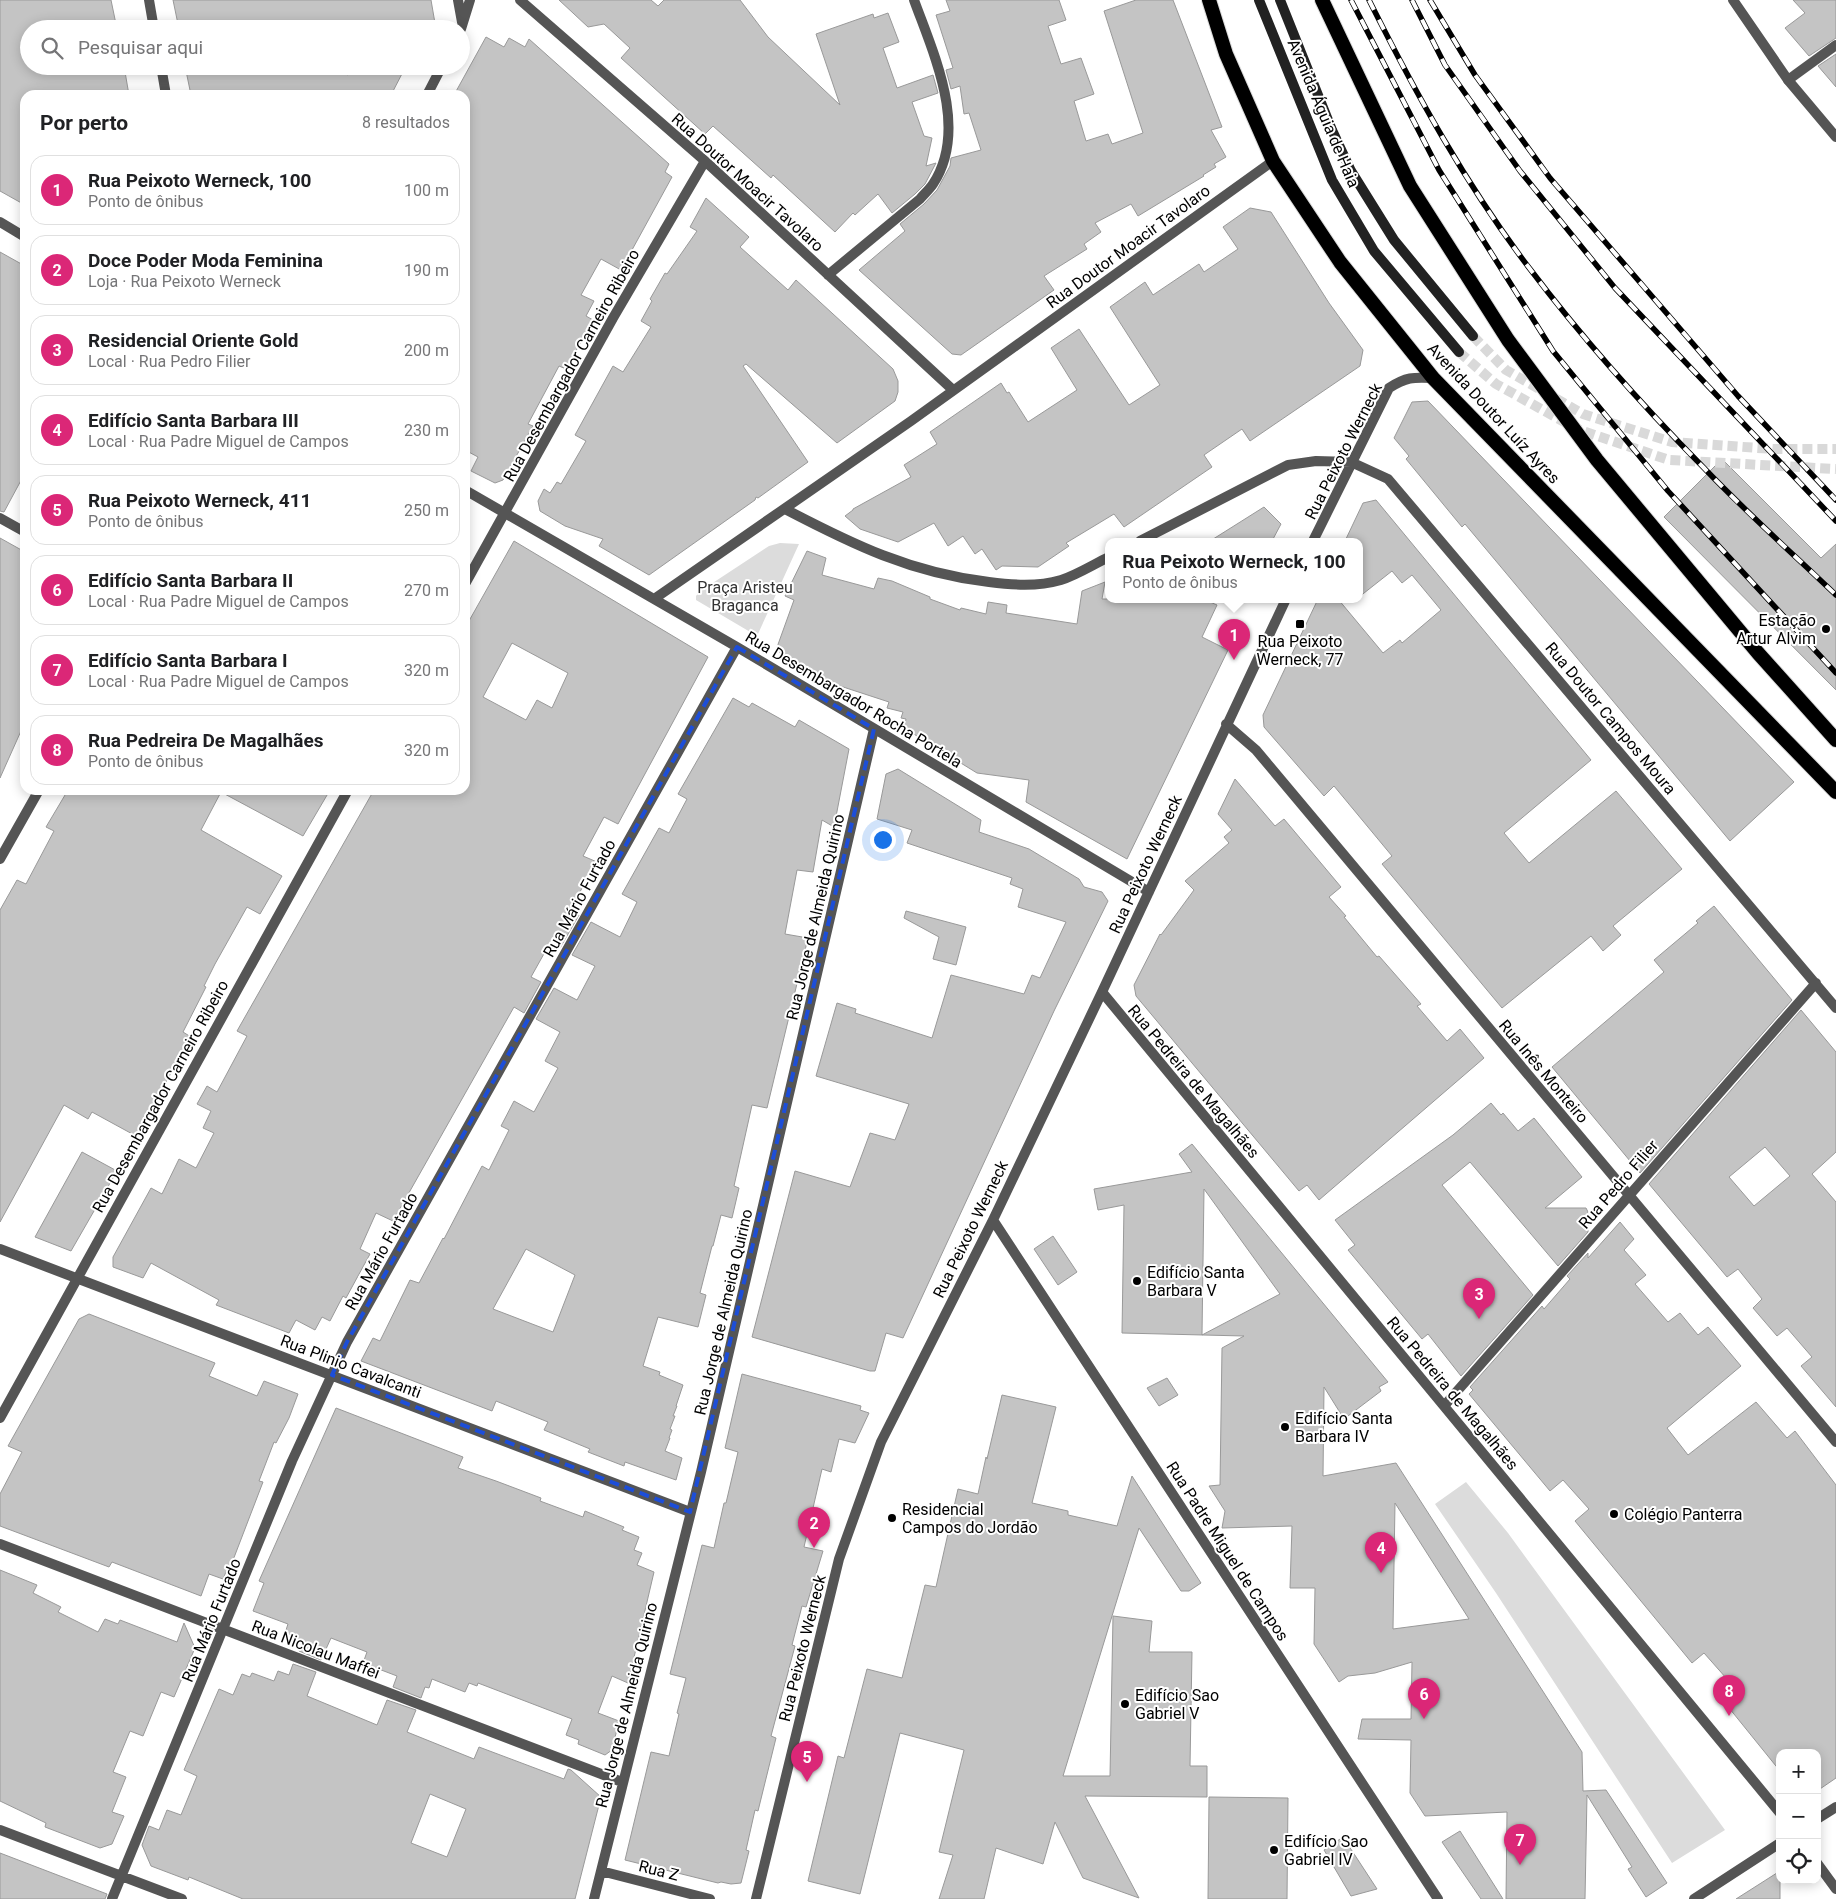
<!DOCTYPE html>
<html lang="pt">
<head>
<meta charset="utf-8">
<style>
  body { margin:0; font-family:Roboto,sans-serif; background:#f6f6f6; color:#202124 }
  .controls { position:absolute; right:15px; bottom:15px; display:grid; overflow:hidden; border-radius:10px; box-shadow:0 2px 12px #0003 }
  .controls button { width:45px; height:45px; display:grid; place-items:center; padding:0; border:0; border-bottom:1px solid #e0e0e0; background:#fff; color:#202124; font:25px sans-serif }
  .you { position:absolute; left:882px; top:839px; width:18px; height:18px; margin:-12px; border:4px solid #fff; border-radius:50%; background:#1a73e8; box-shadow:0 0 0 8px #1a73e833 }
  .badge { display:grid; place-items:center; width:32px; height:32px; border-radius:50%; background:#db2777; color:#fff; font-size:16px; font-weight:700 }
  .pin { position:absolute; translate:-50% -41px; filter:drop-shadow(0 1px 2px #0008) }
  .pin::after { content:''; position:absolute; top:26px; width:18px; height:15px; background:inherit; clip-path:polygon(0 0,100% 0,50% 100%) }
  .popup { position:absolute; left:1105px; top:538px; width:258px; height:65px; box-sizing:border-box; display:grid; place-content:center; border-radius:10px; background:#fff; filter:drop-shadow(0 1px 4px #0005); font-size:16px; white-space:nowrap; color:#757577 }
  .popup b { font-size:19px; color:#202124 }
  .popup::after { content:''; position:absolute; left:50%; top:100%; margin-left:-10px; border:10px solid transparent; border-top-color:#fff }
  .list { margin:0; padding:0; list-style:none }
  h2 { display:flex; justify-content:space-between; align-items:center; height:65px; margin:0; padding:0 20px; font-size:21px }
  h2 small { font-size:16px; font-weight:400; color:#757577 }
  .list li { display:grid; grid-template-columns:32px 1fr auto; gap:15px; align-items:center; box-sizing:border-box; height:70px; margin:0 10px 10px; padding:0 10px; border:1px solid #e0e0e0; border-radius:15px }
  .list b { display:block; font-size:19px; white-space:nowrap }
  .list p { margin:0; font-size:16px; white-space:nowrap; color:#757577 }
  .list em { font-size:16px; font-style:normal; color:#757577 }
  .icon { flex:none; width:28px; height:28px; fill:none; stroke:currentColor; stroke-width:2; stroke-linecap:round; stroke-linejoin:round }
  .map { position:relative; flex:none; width:1836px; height:1899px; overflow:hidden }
  .search { position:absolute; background:#fff; box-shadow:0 2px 12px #0003; left:20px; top:20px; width:450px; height:55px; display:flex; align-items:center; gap:12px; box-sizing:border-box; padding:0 18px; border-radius:28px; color:#757577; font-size:19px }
  .panel { position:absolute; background:#fff; box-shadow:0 2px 12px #0003; left:20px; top:90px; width:450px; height:705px; border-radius:15px }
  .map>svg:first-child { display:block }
  .green { fill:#dcdcdc }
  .building { fill:#c4c4c4; stroke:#999; fill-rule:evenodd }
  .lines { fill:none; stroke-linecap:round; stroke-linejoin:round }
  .secondary-tunnel { stroke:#d9d9d9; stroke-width:10; stroke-dasharray:10 5; stroke-linecap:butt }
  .trunk-casing { stroke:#dbdbdb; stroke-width:16 }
  .pedestrian { stroke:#555; stroke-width:10 }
  .minor { stroke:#555; stroke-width:10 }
  .secondary { stroke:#222; stroke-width:10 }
  .trunk { stroke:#000; stroke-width:14 }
  .rail-casing { stroke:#000; stroke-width:5.5 }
  .rail { stroke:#fff; stroke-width:4; stroke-dasharray:11; stroke-linecap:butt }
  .marked { fill:none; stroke:#1d4ed8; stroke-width:4; stroke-dasharray:10 6; stroke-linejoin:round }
  .poi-dot { fill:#000; stroke:#fff; stroke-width:2 }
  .labels { text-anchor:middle; stroke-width:4; stroke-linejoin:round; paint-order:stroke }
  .street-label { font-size:16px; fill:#000; stroke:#fff }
  .park-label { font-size:16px; fill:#333; stroke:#fff }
  .poi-label { font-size:16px; fill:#000; stroke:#fff; text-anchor:start }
</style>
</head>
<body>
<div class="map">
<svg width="1836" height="1899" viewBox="0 0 1836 1899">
  <rect width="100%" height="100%" fill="#fff"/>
  <path class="green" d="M780 543 799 544 757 636 696 600V596L699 592 769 546Z
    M1466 1482 1508 1533 1725 1830 1672 1863 1496 1593 1435 1504Z"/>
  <path class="building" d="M0 0H111L117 29H29V66H124L129 95H25V205L0 191Z
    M173 0H431L436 29H179Z
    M559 0H651L658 6 664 0H740L768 37 840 105 816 34 873 14 874 18 888 13 899 42 883 48 897 88 933 75 938 93 912 102 924 136 932 138 926 166 936 163 925 184 915 194 892 213 878 194 855 215 853 213 835 232 773 175 771 178 713 126 705 134 621 58 630 48 604 24 588 27Z
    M946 0H1059L1066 20 1048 26 1061 64 1081 58 1094 94 1074 101 1086 141 1108 134 1112 144 1143 133 1104 11 1136 0H1173L1222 127 1211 130 1226 157 1214 164 1216 167 1203 175 1204 176 1138 216 1131 204 1095 223 1101 232 1084 244 1087 249 1044 276 1054 290 961 355 952 354 859 270 905 231 900 224 924 204 937 190 950 166 951 158 981 150 969 113 964 114 960 86 951 89 946 70 953 68 936 15 950 11Z
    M1793 0H1836V38L1809 56 1785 28 1805 13Z
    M486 37 504 47 509 38 525 47 529 39 669 164 665 172 672 177 621 270 601 259 581 295 594 301 586 316 593 320 566 369 559 366 528 424 533 426 503 480 495 483 471 471 478 457 465 450V95H454Z
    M1836 54V87L1818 66Z
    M185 66H332L348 75 353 66H406L391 95H191Z
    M706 198 749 237 740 247 788 290 796 280 893 369 898 381V392L895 401 837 443 746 364 743 366 808 462 758 498 756 497 755 500 649 575 599 546 603 539 565 526 540 511 538 501 544 489 550 493 557 482 561 484 586 441 575 435 613 366 623 372 651 327 641 321 652 301 650 299 665 273 667 274 697 231 690 227Z
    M1250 208 1271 212 1329 303 1363 350 1360 366 1250 441 1242 429 1204 455 1212 467 1124 527 1114 514 1066 543 1069 546 1038 567 1002 566 996 570 982 549 975 554 963 536 948 546 934 523 898 542 860 529 845 516 853 510V509L911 477 904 465 937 444 930 432 1001 383 1007 393 1009 392 1028 422 1077 390 1051 348 1079 329 1129 405 1160 385 1110 307 1145 282 1153 295 1199 264 1204 272 1238 249 1223 227Z
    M0 252 25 266V473L4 512 0 511Z
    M1428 401 1794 782 1730 841 1465 524 1462 527 1406 459 1409 456 1394 438 1412 402Z
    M1722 459 1821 558 1836 544V690L1664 517Z
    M1376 500 1591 760 1504 833 1529 863 1616 791 1682 869 1613 926 1621 935 1603 951 1591 936 1502 1008 1382 864 1392 856 1334 786 1324 796 1264 727 1263 715 1318 599H1338L1383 653 1400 640 1402 643 1441 610 1412 575 1402 583 1392 571 1359 597V541H1345L1363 503Z
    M1264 507 1281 524 1272 541H1210Z
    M0 538 25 552V722L0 778Z
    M514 541 708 657 618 824 604 817 583 856 597 862 569 911 579 915 560 948 550 943 531 977 541 982 524 1013 514 1007 393 1221 376 1213 360 1249 370 1254 346 1298 343 1296 330 1321 322 1317 315 1330 296 1320 289 1333 216 1305 219 1300 151 1263 143 1278 113 1267V1257L151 1188 162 1194 179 1159 196 1168 214 1133 203 1128 211 1111 197 1104 207 1086 217 1092 247 1036 237 1031 374 790H465V628ZM512 643 568 673 552 708 537 700 526 720 483 697Z
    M807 551 826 558 822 575 874 589 878 578 892 581 930 597V599L960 610 961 608 986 614 988 602 1007 605 1006 613 1077 624 1082 591 1105 582 1102 599H1203L1217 605 1202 637 1228 650 1127 859 1026 802 1029 780 977 773 904 728 906 719 901 718 903 712 887 708 889 702 834 684 776 650 794 600 785 596Z
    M733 698 749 707 752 703 795 727 799 720 849 749 834 827 822 820 813 872 797 870 785 934 808 938 767 1108 752 1105 734 1186 739 1188 732 1218 721 1215 713 1246H712L700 1293 706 1295 698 1327 658 1317 643 1366 660 1372 659 1375 683 1385 676 1406H677L673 1416H675L670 1429 672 1430 669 1438H670L665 1451 682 1458 676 1480 625 1462 624 1466 588 1452 590 1449 544 1430 548 1422 496 1401 492 1411 361 1361 373 1338 380 1341 410 1280 419 1283 443 1238 444 1239 482 1166 489 1170 509 1130 501 1126 514 1101 534 1112 558 1068 545 1061 560 1032 536 1019 554 988 577 1000 595 966 572 955 591 922 620 937 637 902 622 894 659 828 669 833 687 799 678 794ZM526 1249 575 1275 553 1332 493 1309Z
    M898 769 981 820 979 832 1029 849 1079 879 1084 887 1102 892 1108 901 1054 1011 903 1338 886 1333 875 1371H870L752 1337 795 1171 850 1187 870 1133 895 1140 909 1104 816 1076 837 1003 856 1009 855 1013 932 1038 951 975 1024 994 1032 975 1040 978 1066 922 1018 907 1023 889 1010 884 1012 878 907 843 912 830 877 819 886 774Z
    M1235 779 1275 826 1284 819 1341 887 1329 897 1346 916 1344 917 1377 957 1379 956 1421 1004 1417 1006 1447 1041 1460 1029 1484 1058 1319 1200 1307 1185 1299 1191 1136 996 1134 985 1160 934 1161 935 1194 890 1185 881 1229 843 1224 837 1232 830 1218 814Z
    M68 790H330L303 836 221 792 201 830 282 876 260 914 247 907 215 964 204 986 206 987 183 1032 191 1037 136 1136 92 1112 88 1119 64 1105 0 1222V910L17 880 26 884 54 831 46 827Z
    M1714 906 1792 1000 1640 1173 1552 1067 1664 972 1654 960 1698 923 1696 921Z
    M906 911 966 927 956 965 933 959 939 937 904 918Z
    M1801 1010 1836 1052V1152L1812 1174 1836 1202V1407L1801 1366 1812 1357 1787 1328 1777 1336 1753 1308 1762 1299 1738 1269 1727 1277 1649 1184ZM1765 1147 1790 1176 1754 1206 1729 1177Z
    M1491 1103 1501 1115 1503 1113 1518 1131 1534 1118 1582 1177 1545 1208H1586L1588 1212V1232L1558 1266 1470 1162 1442 1185 1533 1295 1461 1376 1428 1334 1422 1339 1348 1250 1355 1245 1335 1220 1453 1135Z
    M1192 1144 1388 1382 1379 1387 1381 1391 1344 1419 1324 1387 1323 1476 1396 1463 1582 1752 1583 1791 1606 1790 1667 1883 1646 1897 1628 1869 1632 1867 1587 1795 1585 1899H1506L1507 1812 1425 1816 1410 1793 1411 1740 1358 1739 1362 1719H1411L1412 1662 1375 1673 1348 1676 1339 1682 1314 1644 1315 1588H1290L1292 1526 1222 1528 1225 1511 1209 1486 1220 1485 1222 1348 1244 1336 1122 1333 1124 1205 1098 1210 1094 1189 1192 1172 1179 1154ZM1204 1189 1280 1294 1202 1335ZM1395 1503 1469 1619 1393 1629Z
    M82 1152 117 1171 71 1251 35 1237Z
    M1620 1222 1634 1239 1624 1250 1646 1275 1635 1284 1668 1322 1680 1313 1698 1335 1708 1327 1741 1366 1667 1428 1688 1455 1756 1402 1787 1438 1795 1431 1836 1485V1778L1817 1791V1753H1780V1771L1721 1698 1734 1687 1704 1653 1692 1663 1575 1521 1589 1509 1563 1480 1550 1491 1469 1394 1473 1390 1470 1387 1542 1306 1544 1309 1570 1279 1567 1276 1588 1253V1258Z
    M1053 1236 1077 1272 1058 1285 1034 1249Z
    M89 1314 215 1363 209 1376 257 1396 264 1381 298 1394 289 1418 276 1443 274 1442 259 1481 263 1482 230 1568 228 1567 223 1579 209 1574 201 1596 112 1562 109 1567 0 1526V1494L22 1452 8 1446 79 1319Z
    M742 1374 861 1406 860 1410 869 1413 855 1443 839 1439 831 1472 822 1469 804 1547 823 1551 806 1607 802 1606 792 1645 795 1646 771 1736 776 1738 758 1811 755 1810 746 1850 749 1851 741 1883 731 1884 721 1882 718 1883 625 1860 651 1752 669 1756 679 1714 677 1713 686 1678 670 1674 702 1545 714 1548 724 1503H726L738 1452 725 1448Z
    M1167 1378 1178 1395 1159 1406 1147 1388Z
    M1002 1395 1056 1407 1032 1503 1068 1511V1515L1117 1526 1132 1476 1201 1583 1189 1591H1181L1139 1528 1063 1776H1110L1113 1616 1152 1621 1149 1652H1192L1190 1766H1207V1797L1085 1796 1139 1898 1083 1878 1055 1822 1043 1864 996 1848 984 1899H939L953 1855 939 1852 964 1750 900 1733 860 1894 808 1881 838 1756 844 1758 867 1669 902 1678 925 1585 936 1587 958 1489 978 1494 986 1457 987 1459Z
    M336 1408 463 1457 458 1468 496 1481 541 1498 540 1501 583 1517 585 1511 624 1527 622 1530 639 1537 634 1550 642 1553 637 1565 654 1572 628 1683 612 1676 598 1713 619 1721 612 1750 605 1755 578 1744 579 1740 566 1735 572 1719 478 1683 477 1686 469 1683 465 1692 432 1679 429 1688 425 1687 421 1698 393 1687 397 1676 363 1663 367 1652 331 1638 321 1660 299 1651 303 1640 285 1633 288 1624 253 1611 264 1583 259 1581Z
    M0 1570 37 1585 33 1593 61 1607 58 1612 98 1632 105 1619 118 1624 120 1620 177 1642 184 1623 195 1648 174 1697 161 1692 143 1736 130 1731 113 1772 126 1777 112 1812 124 1816 112 1844 100 1848 45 1827 46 1823 0 1801Z
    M293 1664 316 1672 307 1696 377 1725 387 1700 416 1710 407 1732 474 1759 479 1747 564 1779 568 1769 571 1770 601 1797 575 1899H243L189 1877 188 1880 151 1866 142 1845 149 1826 159 1830 167 1810 181 1815 197 1776 184 1770 219 1689 233 1695 242 1674 250 1677 252 1673 274 1681 278 1671 289 1675ZM430 1794 466 1809 447 1857 411 1843Z
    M1209 1797 1288 1798 1287 1899H1208Z
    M1460 1831 1503 1899H1481L1442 1842Z
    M1343 1837 1377 1889 1351 1896 1324 1850Z
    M0 1853 107 1894 105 1899H0Z
    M1780 1871V1899H1736Z"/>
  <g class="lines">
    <path class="secondary-tunnel" d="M1473 336 1506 370 1583 414 1672 442 1773 449H1836
      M1459 352 1496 384 1577 429 1669 460 1836 469"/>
    <g class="trunk-casing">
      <path id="trunk" d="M1209 0 1226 54 1273 161 1340 262 1433 378 1836 792
        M1322 0 1410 186 1508 340 1597 460 1758 653 1836 740"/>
    </g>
    <path class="pedestrian" d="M1788 80 1836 45"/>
    <path class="minor" d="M149 0 154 29
      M458 0 462 22
      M520 0 705 161 953 390
      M1733 0 1788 80 1836 137
      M461 29 470 0
      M161 66 166 95
      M427 95 442 66
      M0 222 25 237
      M828 275 920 199C924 194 929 190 933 184 969 129 934 55 914 0
      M465 490 737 647 1149 892
      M785 509C852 544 911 573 989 582 1012 585 1037 587 1061 580 1077 575 1094 564 1109 557
      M0 518 25 532
      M1140 541 1288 465 1316 461 1351 462 1388 479 1836 1008
      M1313 541 1389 388C1406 377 1413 377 1433 378
      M465 584 613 318 705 161
      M654 599 911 421 1273 161
      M1226 724 1256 750 1836 1442
      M0 859 39 790
      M1102 992 1780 1813
      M993 1220 1438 1899
      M0 1249 690 1512
      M1444 1406 1816 983
      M0 1418 348 790
      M0 1544 622 1782
      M1817 1819 1836 1807
      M0 1830 182 1899
      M1817 1863 1836 1889
      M601 1871 710 1899
      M112 1899 292 1461 347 1342 737 647
      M594 1899 701 1472 874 729
      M756 1899 839 1559 881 1442 993 1220 1102 992 1286 599
      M1694 1899 1780 1843"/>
    <path class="secondary" d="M1259 0 1332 180 1374 251 1459 352
      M1280 0 1332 130 1351 171 1394 240 1473 336"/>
    <use href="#trunk" class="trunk"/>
    <g class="rail-casing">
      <path id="rail" d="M1351 0 1439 170 1553 351 1668 491 1836 673
        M1369 0C1416 94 1466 185 1530 269 1583 339 1642 405 1704 468 1746 512 1792 553 1836 595
        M1412 0 1445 65 1520 171 1615 288 1836 521
        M1430 0 1475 75 1550 178 1738 396 1836 500"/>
    </g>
    <use href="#rail" class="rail"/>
  </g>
  <path class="marked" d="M737 647 874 729 690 1512 332 1375 347 1342Z"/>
  <g class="poi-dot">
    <rect x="1295" y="619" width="10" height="10" rx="2.5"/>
    <circle cx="1826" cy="629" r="5"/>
    <circle cx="1137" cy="1281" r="5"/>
    <circle cx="1285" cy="1427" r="5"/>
    <circle cx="1614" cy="1514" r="5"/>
    <circle cx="892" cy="1518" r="5"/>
    <circle cx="1125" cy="1704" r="5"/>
    <circle cx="1274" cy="1850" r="5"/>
  </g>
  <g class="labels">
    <g class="street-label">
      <text transform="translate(1324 113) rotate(67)" y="6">Avenida Águia de Haia</text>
      <text transform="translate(748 182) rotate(42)" y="6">Rua Doutor Moacir Tavolaro</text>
      <text transform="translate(1128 246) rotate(-36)" y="6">Rua Doutor Moacir Tavolaro</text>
      <text transform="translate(571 365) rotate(-61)" y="6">Rua Desembargador Carneiro Ribeiro</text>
      <text transform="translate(1494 413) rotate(47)" y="6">Avenida Doutor Luíz Ayres</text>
      <text transform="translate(1343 451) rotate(-63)" y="6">Rua Peixoto Werneck</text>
      <text transform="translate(854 699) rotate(31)" y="6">Rua Desembargador Rocha Portela</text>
      <text transform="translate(1611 718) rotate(50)" y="6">Rua Doutor Campos Moura</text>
      <text transform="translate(1145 864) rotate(-65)" y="6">Rua Peixoto Werneck</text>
      <text transform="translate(579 898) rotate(-61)" y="6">Rua Mário Furtado</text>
      <text transform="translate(815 917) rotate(-77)" y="6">Rua Jorge de Almeida Quirino</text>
      <text transform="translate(1544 1071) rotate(50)" y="6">Rua Inês Monteiro</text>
      <text transform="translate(1194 1081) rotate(50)" y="6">Rua Pedreira de Magalhães</text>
      <text transform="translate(160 1096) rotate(-61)" y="6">Rua Desembargador Carneiro Ribeiro</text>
      <text transform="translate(1618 1184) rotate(-49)" y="6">Rua Pedro Filier</text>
      <text transform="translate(970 1229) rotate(-64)" y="6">Rua Peixoto Werneck</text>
      <text transform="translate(381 1251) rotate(-61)" y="6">Rua Mário Furtado</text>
      <text transform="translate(723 1312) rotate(-77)" y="6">Rua Jorge de Almeida Quirino</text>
      <text transform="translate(351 1366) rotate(21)" y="6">Rua Plinio Cavalcanti</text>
      <text transform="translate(1453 1393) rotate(50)" y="6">Rua Pedreira de Magalhães</text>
      <text transform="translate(1228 1551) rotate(57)" y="6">Rua Padre Miguel de Campos</text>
      <text transform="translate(211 1620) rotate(-68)" y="6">Rua Mário Furtado</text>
      <text transform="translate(802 1648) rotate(-76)" y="6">Rua Peixoto Werneck</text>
      <text transform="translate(316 1649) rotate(21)" y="6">Rua Nicolau Maffei</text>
      <text transform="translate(626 1705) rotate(-76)" y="6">Rua Jorge de Almeida Quirino</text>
      <text transform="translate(659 1870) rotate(14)" y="6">Rua Z</text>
    </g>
    <g class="park-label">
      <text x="745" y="593">Praça Aristeu<tspan x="745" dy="18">Braganca</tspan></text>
    </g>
    <g class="poi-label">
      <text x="1816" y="626" text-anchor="end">Estação<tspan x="1816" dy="18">Artur Alvim</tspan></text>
      <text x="1300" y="647" text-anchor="middle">Rua Peixoto<tspan x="1300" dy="18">Werneck, 77</tspan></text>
      <text x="1147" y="1278">Edifício Santa<tspan x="1147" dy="18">Barbara V</tspan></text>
      <text x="1295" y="1424">Edifício Santa<tspan x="1295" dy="18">Barbara IV</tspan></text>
      <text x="902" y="1515">Residencial<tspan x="902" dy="18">Campos do Jordão</tspan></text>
      <text x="1624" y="1520">Colégio Panterra</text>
      <text x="1135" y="1701">Edifício Sao<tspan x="1135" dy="18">Gabriel V</tspan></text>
      <text x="1284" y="1847">Edifício Sao<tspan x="1284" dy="18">Gabriel IV</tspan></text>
    </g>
  </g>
</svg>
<div class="controls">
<button>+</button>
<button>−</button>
<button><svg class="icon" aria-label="locate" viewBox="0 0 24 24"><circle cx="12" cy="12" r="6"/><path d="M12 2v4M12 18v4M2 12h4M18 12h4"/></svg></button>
</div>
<div class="you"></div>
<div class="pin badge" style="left:1234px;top:660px">1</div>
<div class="popup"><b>Rua Peixoto Werneck, 100</b>Ponto de ônibus</div>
<div class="pin badge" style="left:814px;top:1548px">2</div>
<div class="pin badge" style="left:1479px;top:1319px">3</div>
<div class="pin badge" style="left:1381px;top:1573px">4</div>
<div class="pin badge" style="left:807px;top:1782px">5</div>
<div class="pin badge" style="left:1424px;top:1719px">6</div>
<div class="pin badge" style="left:1520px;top:1865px">7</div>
<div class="pin badge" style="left:1729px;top:1716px">8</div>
<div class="search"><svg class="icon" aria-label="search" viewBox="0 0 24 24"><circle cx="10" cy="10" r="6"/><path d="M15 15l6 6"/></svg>Pesquisar aqui</div>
<section class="panel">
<h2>Por perto<small>8 resultados</small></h2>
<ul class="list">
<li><span class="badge">1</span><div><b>Rua Peixoto Werneck, 100</b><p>Ponto de ônibus</p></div><em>100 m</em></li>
<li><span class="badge">2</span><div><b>Doce Poder Moda Feminina</b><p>Loja · Rua Peixoto Werneck</p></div><em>190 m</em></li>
<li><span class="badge">3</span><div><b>Residencial Oriente Gold</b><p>Local · Rua Pedro Filier</p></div><em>200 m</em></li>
<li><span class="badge">4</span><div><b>Edifício Santa Barbara III</b><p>Local · Rua Padre Miguel de Campos</p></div><em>230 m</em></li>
<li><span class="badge">5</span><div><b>Rua Peixoto Werneck, 411</b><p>Ponto de ônibus</p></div><em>250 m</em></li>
<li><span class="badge">6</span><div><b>Edifício Santa Barbara II</b><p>Local · Rua Padre Miguel de Campos</p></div><em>270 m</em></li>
<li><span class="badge">7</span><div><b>Edifício Santa Barbara I</b><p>Local · Rua Padre Miguel de Campos</p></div><em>320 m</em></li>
<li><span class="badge">8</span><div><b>Rua Pedreira De Magalhães</b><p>Ponto de ônibus</p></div><em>320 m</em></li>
</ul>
</section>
</div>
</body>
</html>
